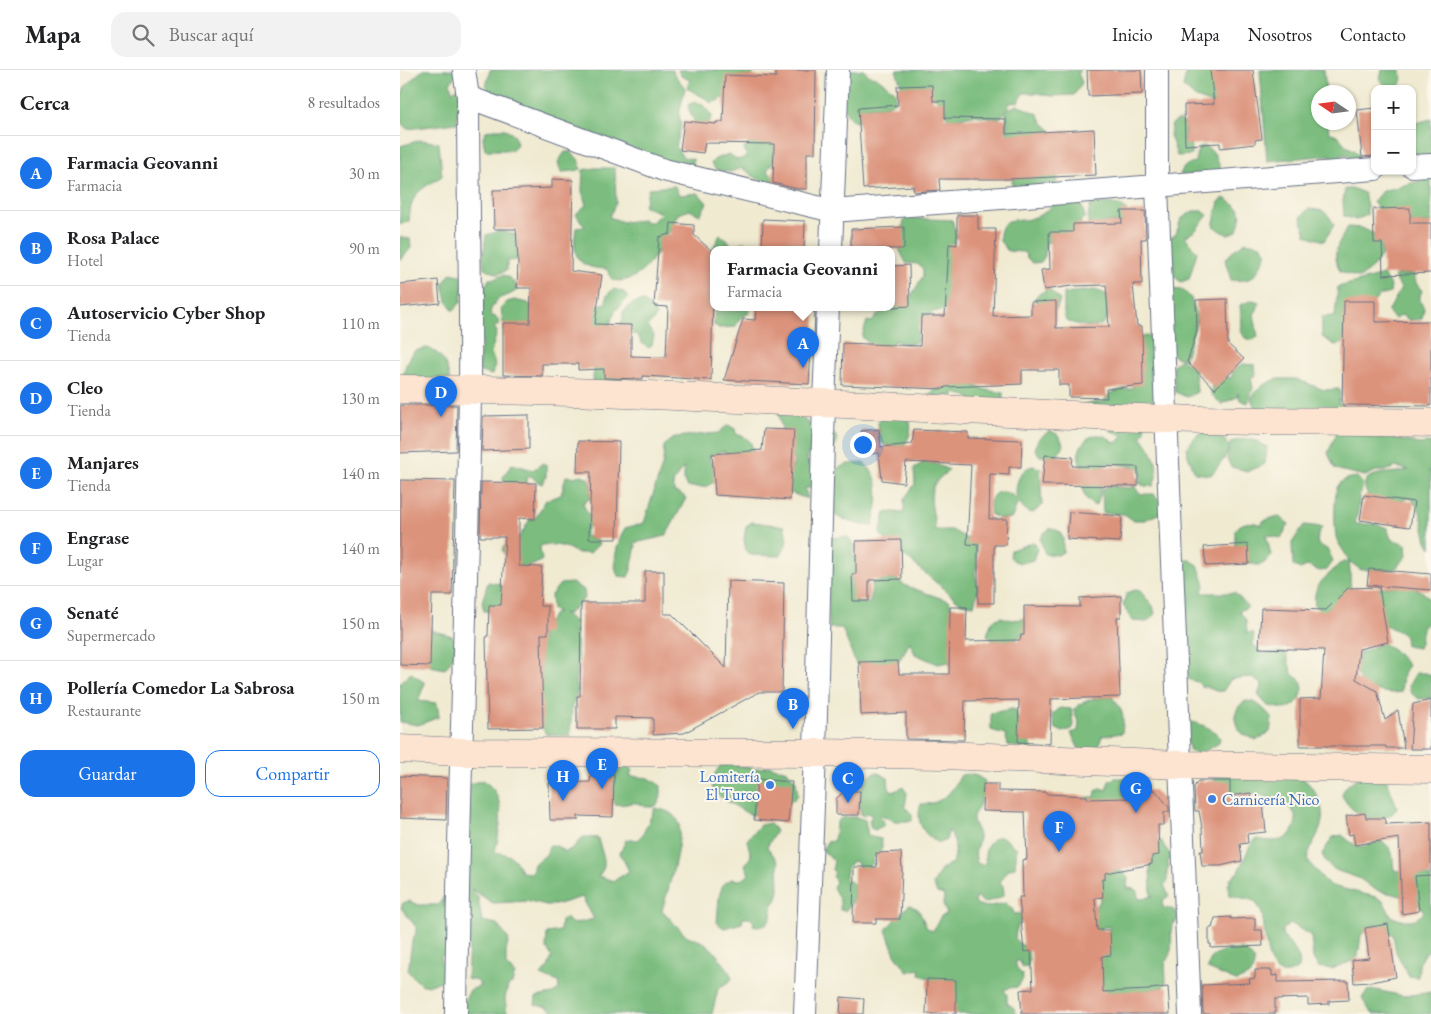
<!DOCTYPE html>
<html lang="es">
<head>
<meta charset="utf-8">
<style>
  body { margin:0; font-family:"EB Garamond",serif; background:#f2f2f2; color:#202124 }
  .controls { position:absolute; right:15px; top:15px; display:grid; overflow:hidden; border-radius:10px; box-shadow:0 1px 4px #0004 }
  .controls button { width:45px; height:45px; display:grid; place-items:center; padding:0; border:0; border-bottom:1px solid #e0e0e0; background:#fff; color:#202124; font:25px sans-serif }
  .compass { position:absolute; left:911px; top:15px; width:45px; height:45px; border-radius:50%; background:#fff; box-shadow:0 1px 4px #0004; rotate:283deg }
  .you { position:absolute; left:462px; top:374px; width:18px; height:18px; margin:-12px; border:4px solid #fff; border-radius:50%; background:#1a73e8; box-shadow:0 0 0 8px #1a73e833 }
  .badge { display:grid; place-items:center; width:32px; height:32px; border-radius:50%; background:#1a73e8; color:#fff; font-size:16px; font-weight:700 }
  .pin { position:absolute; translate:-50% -41px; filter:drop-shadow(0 1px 2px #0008) }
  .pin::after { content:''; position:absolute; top:26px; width:18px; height:15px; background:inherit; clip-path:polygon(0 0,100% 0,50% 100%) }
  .popup { position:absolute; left:310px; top:176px; width:185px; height:65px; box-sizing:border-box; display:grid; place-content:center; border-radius:10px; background:#fff; filter:drop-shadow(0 1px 4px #0005); font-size:16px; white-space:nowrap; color:#757577 }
  .popup b { font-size:19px; color:#202124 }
  .popup::after { content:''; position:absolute; left:50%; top:100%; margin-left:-10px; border:10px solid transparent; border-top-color:#fff }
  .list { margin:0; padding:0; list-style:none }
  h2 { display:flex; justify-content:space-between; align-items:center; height:65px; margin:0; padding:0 20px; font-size:21px }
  h2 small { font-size:16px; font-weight:400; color:#757577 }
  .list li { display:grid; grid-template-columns:32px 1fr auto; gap:15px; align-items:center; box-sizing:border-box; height:75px; padding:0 20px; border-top:1px solid #e0e0e0 }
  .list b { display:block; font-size:19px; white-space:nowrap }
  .list p { margin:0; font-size:16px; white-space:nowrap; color:#757577 }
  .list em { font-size:16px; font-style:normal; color:#757577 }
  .actions { display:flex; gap:10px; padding:15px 20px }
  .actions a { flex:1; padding:11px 0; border:1px solid #1a73e8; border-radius:15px; text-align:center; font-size:18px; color:#1a73e8 }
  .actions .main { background:#1a73e8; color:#fff }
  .icon { flex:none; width:28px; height:28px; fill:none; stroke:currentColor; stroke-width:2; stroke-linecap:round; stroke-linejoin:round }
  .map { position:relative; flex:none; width:1031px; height:944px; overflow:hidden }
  header { display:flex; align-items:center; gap:30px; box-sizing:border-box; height:70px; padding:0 25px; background:#fff; border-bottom:1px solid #e0e0e0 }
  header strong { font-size:24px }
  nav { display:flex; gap:28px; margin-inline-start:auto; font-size:18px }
  .search { width:350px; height:45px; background:#f2f2f2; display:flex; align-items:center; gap:12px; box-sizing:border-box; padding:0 18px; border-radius:15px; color:#757577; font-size:19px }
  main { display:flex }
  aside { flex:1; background:#fff }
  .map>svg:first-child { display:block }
  .forest { fill:#7bbd7f; stroke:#4b766e }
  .building { fill:#dc937b }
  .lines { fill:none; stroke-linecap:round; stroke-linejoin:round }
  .street-casing { stroke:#667086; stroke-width:24 }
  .secondary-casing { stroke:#667086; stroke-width:29 }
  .street { stroke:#fff; stroke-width:22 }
  .secondary { stroke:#fde4d0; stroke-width:28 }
  .shop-dot { fill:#3f7fe0; stroke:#fbf7ec; stroke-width:2 }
  .labels { text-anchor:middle; stroke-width:4; stroke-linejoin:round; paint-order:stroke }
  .shop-label { font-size:16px; fill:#366cbe; stroke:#fbf7ec; text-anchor:end }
</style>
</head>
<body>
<header>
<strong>Mapa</strong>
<div class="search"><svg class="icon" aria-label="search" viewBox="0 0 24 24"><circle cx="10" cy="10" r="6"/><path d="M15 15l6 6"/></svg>Buscar aquí</div>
<nav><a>Inicio</a><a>Mapa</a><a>Nosotros</a><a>Contacto</a></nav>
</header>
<main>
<aside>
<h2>Cerca<small>8 resultados</small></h2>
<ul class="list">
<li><span class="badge">A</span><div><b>Farmacia Geovanni</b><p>Farmacia</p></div><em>30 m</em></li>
<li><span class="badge">B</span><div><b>Rosa Palace</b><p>Hotel</p></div><em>90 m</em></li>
<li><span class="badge">C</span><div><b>Autoservicio Cyber Shop</b><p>Tienda</p></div><em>110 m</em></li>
<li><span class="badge">D</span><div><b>Cleo</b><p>Tienda</p></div><em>130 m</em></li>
<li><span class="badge">E</span><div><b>Manjares</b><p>Tienda</p></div><em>140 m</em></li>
<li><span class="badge">F</span><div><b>Engrase</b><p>Lugar</p></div><em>140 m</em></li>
<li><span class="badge">G</span><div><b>Senaté</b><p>Supermercado</p></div><em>150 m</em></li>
<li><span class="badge">H</span><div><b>Pollería Comedor La Sabrosa</b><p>Restaurante</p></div><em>150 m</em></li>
</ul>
<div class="actions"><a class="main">Guardar</a><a>Compartir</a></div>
</aside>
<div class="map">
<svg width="1031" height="944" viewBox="0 0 1031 944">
  <rect width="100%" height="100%" fill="#fbf7ec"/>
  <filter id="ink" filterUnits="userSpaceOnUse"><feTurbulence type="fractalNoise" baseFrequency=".02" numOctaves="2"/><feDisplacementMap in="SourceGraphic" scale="10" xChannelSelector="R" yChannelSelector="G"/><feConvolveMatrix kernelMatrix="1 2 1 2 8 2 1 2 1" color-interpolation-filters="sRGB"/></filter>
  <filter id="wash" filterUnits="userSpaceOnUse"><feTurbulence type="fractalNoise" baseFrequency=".0096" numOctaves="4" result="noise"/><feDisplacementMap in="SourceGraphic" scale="20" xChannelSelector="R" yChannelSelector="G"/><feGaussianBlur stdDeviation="1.12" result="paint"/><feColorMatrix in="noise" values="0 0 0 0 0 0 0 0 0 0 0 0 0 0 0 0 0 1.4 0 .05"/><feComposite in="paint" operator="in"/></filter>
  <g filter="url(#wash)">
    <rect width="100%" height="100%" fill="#f0ead1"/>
    <path class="forest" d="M23 0H60L50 13 52 21 60 17 57 53 7 59 1 53C0 22 0 18 23 0Z
      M90 0H273L274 4 285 18 279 44 281 56 276 77 283 87 293 89V99L102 38 86 17Z
      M278 0H356C349 12 324 30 311 33 304 26 296 24 287 18L290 10 281 6Z
      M444 0H463L470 6 476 7 496 22 495 31 487 36 468 37 464 50 455 52C438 41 443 18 444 0Z
      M496 0H680L678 3 682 13 674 25 652 26 637 23H623L618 32 610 33 607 40 617 35 638 44 643 53 652 61 654 72 620 71 607 63 606 41 599 49 574 45 559 48 548 49 542 34 532 25 503 20Z
      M787 0H819L816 35 796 28 783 17Z
      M860 0H924L926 22H918V52L928 53 929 63C940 63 940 71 947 76 951 79 955 80 958 84L959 93 953 95 948 84 941 85 945 96 932 92 931 85 867 91Z
      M982 0H1001L1002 9 999 17 989 19 980 10Z
      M296 32 302 34 312 46 308 54 297 58 288 37 289 34Z
      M1031 49V91L1014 86 1012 80V54Z
      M778 50 784 53 785 72 790 74 792 85 777 86 770 65 772 54Z
      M362 51 379 81 367 101 380 112 373 118 363 115V111C354 108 350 103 342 98L330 102 316 100 311 93 315 89 329 84 337 90 347 87 344 78 347 77 348 74 359 73Z
      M94 59H105L114 65 117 74 112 80H85L83 68 86 61Z
      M21 70 39 73 42 106C19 121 11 122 9 151L0 155V76Z
      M804 76 814 83 823 104 780 105C783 97 786 94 795 92L798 79Z
      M165 82H171L178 89 181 99 175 101 161 102 158 92Z
      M195 98H215L216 133 209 147 223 152 242 150 251 153 261 143 244 136 249 118 275 116 279 125 298 123 307 133 300 145 290 140 278 144C265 168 246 218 212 210L207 199C176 198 172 186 176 158L185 157 176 144 186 135 182 121 183 100Z
      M616 104 658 105 657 111 654 116 613 117 612 111Z
      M1031 108V154L1029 153H1016L984 146 973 132 982 121Z
      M945 119H954L964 123 967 136V145L956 150 944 146 943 131Z
      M824 128C843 140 843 140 837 161L828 165 813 156 819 132Z
      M672 131 681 133 685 147 680 152 685 162 651 172H646L645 186 641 192 633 193 628 189 624 182 608 181 600 171C599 162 602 151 613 150 617 149 620 151 625 150 638 147 647 143 655 132Z
      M696 133C709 134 718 132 727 141L723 153 704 152 699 163 691 158 688 149 690 136Z
      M908 139C924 140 927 141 934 155L924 171 906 165 901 147Z
      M793 141H802L808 145 795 161 786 166V168L797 182 789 209 781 212 765 199 768 170 776 164 781 149Z
      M505 148 552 150 557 166C546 186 550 213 549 236L544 240 533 242 519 253 517 272 509 274 494 271 488 280 473 277 462 267 467 251 472 252 478 244 508 231 523 206V199L518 194 506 193 497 175Z
      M948 157 962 158 980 167 982 184 975 195 960 208 940 201C931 182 938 174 948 157Z
      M100 161 120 166 118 190 107 191V200L98 204 84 198 83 186 86 165Z
      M320 165 327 169 332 176 345 172 350 176V179H314V190L310 184Z
      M0 167 10 169 11 178 0 190Z
      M846 172 861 175 867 183C857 202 856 213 831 210L825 190 835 179Z
      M51 203 64 206 61 232 53 241 47 231 43 214Z
      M1014 204 1016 213 1022 221C1018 228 1020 232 1024 238L1022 249 1009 250 1002 245 995 249 988 242 1001 218 994 207 996 205Z
      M103 205C111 207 115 212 117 220 103 231 99 221 90 242L92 246 96 247 100 254 94 257 97 262 91 282 95 295 92 305 78 301 82 270 80 269 78 246 83 242 85 217 89 209H94Z
      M983 205 991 216 990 223 979 226 975 231 953 248 946 272 935 275 922 267V247L935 246 938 217Z
      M156 213 192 237 206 233 207 225 213 219 224 222 228 228 215 241 210 254 201 270Z
      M649 219 660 230 656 240 637 235 635 229 637 225Z
      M769 219 783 220 791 228 797 250 785 288H778L765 281Z
      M695 220 706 224C707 230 709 238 708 244 705 264 679 255 666 251L664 243V223Z
      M114 230 128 233 131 236V257H108L103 253 101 238 107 232Z
      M853 230 859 232 857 240 854 244 858 267 853 270 845 268 841 261 842 255 840 235Z
      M243 231 248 235 256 245 254 250 247 256 254 266 252 275 249 278 242 273 237 264C229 265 224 261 220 255L223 249V242L233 233Z
      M315 237H351L349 243 340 248 335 257 319 258 314 255Z
      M752 265 757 330 743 336 745 361 741 366C753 382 762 396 753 416H745L740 414 741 398 710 393 703 396 700 426 695 436C678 426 682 413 690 397L681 396C671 374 697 353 714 373L719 371 724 365 711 361 705 353 677 335 703 332 711 323 723 319H731L742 304 737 268Z
      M27 278C45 284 48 298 50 315L3 305 6 295 14 281Z
      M781 289 795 300 797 322 787 327 775 322 773 295Z
      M842 294 855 295 856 305 851 308 853 318 848 333 840 330 838 323 837 327 821 334 811 324 812 311 816 308H831L833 302Z
      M195 296 238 305 240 318 194 314 193 307Z
      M551 303C567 312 584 323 603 322V335L570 330 567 326 554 323V326H526L536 319 547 317Z
      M877 309H896L924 320 939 319 940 322 939 334 947 338 858 344 851 329C858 317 864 314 877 309Z
      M378 342 397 345 409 353 410 358 423 357 436 366 437 372 433 382 419 385 411 377 407 390 414 400 413 418H405L408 429 388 422 318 410 305 417H287L284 411V398L281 400 273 413 274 422 281 424 286 428 266 466 234 473 236 475 231 500 228 507 218 506C211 492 218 471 225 458L244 453 263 393 264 376 269 371 276 367 318 363 328 355 335 359 336 364C348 368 352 370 353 383L334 385 322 381 309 386 310 391 317 401 393 397 394 390 388 385Z
      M484 343 509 348C512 359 511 366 504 375L487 376 481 372 478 353Z
      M806 360 825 370 829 377 831 372C848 367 852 368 867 377L865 394 848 401 831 397 827 389 829 378 824 389 811 405 795 403 788 386 787 377 797 365Z
      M938 360 968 361 981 368 989 367 1019 374 1031 373V401H1028L1031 403V478L1027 471 1020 441 1011 428 974 436C947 397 986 406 1009 400L996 397 985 401H976L965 406 935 399 928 383Z
      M649 361C659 363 660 367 664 376L657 386H640L635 379C640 365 640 369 649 361Z
      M143 393 146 394V407L142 414 136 411 131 406H128L126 417 104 416 103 407 112 394 133 400Z
      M463 393C484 406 478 436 472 456 459 455 448 452 436 446 432 436 437 410 438 398L448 394Z
      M523 393H533L549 400C544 404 538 409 534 415 527 427 535 446 535 460H552L576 474 577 497 575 503 578 519 574 535 561 533 558 531 487 471 480 464 485 443 493 442 504 443V429L515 414 514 398Z
      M633 396 640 398 642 436 633 443 627 442 618 431 612 448 601 449 591 445C591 440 589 433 592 428 596 418 611 422 617 429 614 416 619 399 633 396Z
      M182 405 188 408 192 421 190 423V429L185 431 183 434C185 440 190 444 192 451L186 460V464L189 469H196L199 474 190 483H176C166 475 154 474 141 475L140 479 142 490C127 501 108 498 102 479L109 470 119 468 130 449H135L146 430 161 425 166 406 173 407Z
      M957 407 963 414 961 423 959 425V436L955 454H977L987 458 991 469 1006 474 1007 486 995 499 961 500 949 491C951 502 949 513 952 523 971 519 1031 505 1031 538 1031 548 1030 551 1022 558L1020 572 1018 578 1006 576 1005 566C996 558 989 559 982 552L925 545 915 536C913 520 918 514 929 504 939 496 935 494 949 491 945 482 941 478 937 470 934 463 934 426 937 418 940 410 949 408 957 407Z
      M709 416 729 418 735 416C738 426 745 424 754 424L765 436 760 443 745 450H733L724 444 703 443 702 419Z
      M878 446 889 454 881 468 866 465 871 485C860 504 847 492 835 481V460C842 452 849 451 859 454L861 456 863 451Z
      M352 452 384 456C388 469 388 475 380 486L352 485 346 481 344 469 346 456Z
      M904 455 922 457 918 464 917 473 928 480 933 491 927 500 920 501 907 496 900 499 893 495 892 473Z
      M651 458 659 461 663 468V482L658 485 645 484 640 469 644 463Z
      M440 467H448L454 475 452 486 472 490 464 503 452 504V517L457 533H470L472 512 496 509 506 516 549 531 560 559 549 592 538 594 515 584 510 572 492 603 463 600 456 594 442 558H429L428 469Z
      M634 472 637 479 633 490C624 493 617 495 610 487L611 480Z
      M790 490 798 495 805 515 802 521 803 523H835L848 537 839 541 846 550 847 563H854L853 574 863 584 878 582 886 583 892 604 901 611 903 617 900 629 894 635 886 639 868 636 858 625 862 614 850 607 831 609 823 621C812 623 810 615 802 617L797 612 787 609 766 491Z
      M88 512 100 514 108 526 97 542 84 541 82 532Z
      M172 513 184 520 185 528 168 544 163 543 174 551 178 591 175 613 178 620 172 637 170 666 146 664 138 650 139 583 142 562 154 544 158 542 152 539 151 525 160 514Z
      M735 520 740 521 753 536 755 544 747 552 732 551 723 534 727 523Z
      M601 547 611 550 623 549 636 555 633 563 621 565 616 570 593 571 587 565 592 551Z
      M31 560 52 566 57 572 53 587 45 599 30 596 22 590 27 566Z
      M982 573 993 579 1008 595 1003 604 1001 622C988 625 975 620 963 616L955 601 960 583Z
      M11 603 25 613 18 631 37 633 39 647 18 655 0 652V613Z
      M1016 603H1025L1031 605V628L1019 629 1011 623 1009 615Z
      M712 627C724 642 724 645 722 663L702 666 698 678 680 681 671 663 678 661 679 652 673 640C687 628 694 628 712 627Z
      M846 631C858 631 864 639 872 648L870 662 857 670C853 668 846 667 843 664 832 654 832 638 846 631Z
      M660 638 671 639 673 654 672 659 663 662 655 658 652 645Z
      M612 639 616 640 617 647 633 681 608 675 605 664 591 660V643Z
      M792 652C804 655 811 658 820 667L819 673 800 684 790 681 782 653Z
      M219 694 225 695 232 699 230 706 249 708 261 716C261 724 262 738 249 737 245 737 241 734 237 733 229 732 222 737 213 733L203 711 207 701Z
      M333 694 355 699 370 696 387 701 396 711 398 725C389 737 362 749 347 743 341 740 336 736 330 733 322 728 313 724 312 714 311 708 317 701 320 696Z
      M477 702 488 708 489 719 492 721 498 720 502 716 507 723 505 737 512 744V751H495L481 745 480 748 484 752V755L475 760 471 758 469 751 472 745 467 743 464 746 461 744C457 728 460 709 477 702Z
      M818 703C838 703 857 704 876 704 881 704 890 703 895 704 911 710 925 734 922 751 920 765 909 776 907 790L925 811 932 816 976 827 983 831 992 847C1005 852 1015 853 1024 842 1015 825 997 826 980 821 971 819 967 813 960 809 944 801 930 804 922 784L933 767 942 765C959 780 960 778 981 771 995 779 992 786 994 800L1031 807V879C1019 886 1019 894 1018 907L1009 906 996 882 993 865 979 855 970 857 961 865 958 887 955 890 932 899 918 897 913 888 911 866 894 855 890 854 883 859 882 863C887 875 903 883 899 898 863 921 867 864 862 844 860 839 858 835 855 831L830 825 828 816 831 808 838 802 850 776 856 769C872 772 889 774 895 755 903 734 863 725 848 723 834 721 828 727 814 720L813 710Z
      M568 704 577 706 585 711C583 720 582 730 578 738 576 742 573 743 573 748 573 755 579 760 579 767 578 777 573 781 577 793L582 795 586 792C582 782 591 762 604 768 609 771 612 776 617 778L615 797 608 800 600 812 603 816 604 824C596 832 592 829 584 833L576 826 575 831 576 834 586 837 606 833 613 840 614 844 624 843 616 861 615 869 619 873 628 879 629 891 628 896 622 897 620 891H616C615 896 618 901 622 904L623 909 617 917 609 918 604 920 607 925V933L614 938 616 944H552L529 908 520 905 519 899 508 902 495 884 486 860C492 851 502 844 509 835L518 839 527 858 533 861 541 846 547 844 543 835 544 825 537 823 533 815C538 805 541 796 553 793 557 782 555 769 549 760L546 770 540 773C523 766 515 751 521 734 542 735 552 722 561 705Z
      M963 705 987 711 997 737C995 743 990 745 985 747 967 752 950 742 942 725 945 714 953 711 963 705Z
      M715 708H725L733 716V720L716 734 683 732 688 727H695L696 721 701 718 706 720 709 711Z
      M82 710C109 725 100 758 95 782 111 785 115 786 121 802L132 803 134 794 146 785 149 776H157L165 782 173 778 183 767 198 768C201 783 210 795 198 806L214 811 229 801 220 783 226 770H237L243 764 255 738C264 740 273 742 278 751 285 763 267 825 262 840L285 865 305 873 313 880 328 899 332 909 318 919 312 944H156L147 937 135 935 136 927 153 924 159 918 158 912 141 905 148 897 152 887 146 877 147 863 160 861 161 851 165 848 173 854 194 849 182 827 155 835H146L130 831 93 833 71 819 78 828 82 851 97 854 109 870 106 881V895L115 904 112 914 108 916 105 928 107 944H66L63 934 70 920 80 916 78 911 67 909 69 876 66 861 68 715Z
      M456 747 465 750 468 766 481 769C484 781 480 782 473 789V793L467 799 459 797 456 791 451 792C447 798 445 805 446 812L450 811 454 815 453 832 445 841 440 840V831L433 817 436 812 433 807 435 802 432 800 434 791 422 780 427 772 433 771C437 765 433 751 442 748 446 747 452 747 456 747Z
      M370 753 376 761 367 777 378 791 379 819 377 829 372 836C373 848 368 860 353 855L354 852 350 848H343L342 853 324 858 317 853 319 827 323 814 332 809C340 811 344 810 349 804L345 795 351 786 347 770 360 755Z
      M759 771H762C764 779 770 781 772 788L767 792 769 796 767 801V812L764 815 769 826 764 829 762 834 764 838 772 839 777 843V851L772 854C770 867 774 876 768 890L765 892 766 912 762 918C744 919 720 929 703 920L700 890 704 886 707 885 710 857H704L701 860 692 861 696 837 700 831 702 806 707 801H722L728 807 727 818 735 819 737 822 738 828 742 829 753 826 751 825 750 796Z
      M50 826 49 882 41 886V892L45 897V909C24 918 23 919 8 901L12 871 16 863V857L1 838 3 833 9 831 18 835H38L43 828Z
      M826 880H845L854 890C855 904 848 907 836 911L808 899C808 888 816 882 826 880Z
      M976 920 1004 926 1031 922V944H973L967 937 962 928 967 921Z"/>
    <g id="blocks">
      <path class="building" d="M376 0H416L415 83H407V119H398L373 113 374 74 305 73 303 83 280 80 284 51 316 54V52H323L325 5 376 7Z
        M687 0H741L742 24 688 26Z
        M810 0H853L862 69 855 70V74L820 78V73L785 75 784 35 814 34Z
        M532 15 533 31H545V48L606 49V64L694 59 696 105 609 109H539L540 120 514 122 513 116 463 119 458 38 498 35 497 16Z
        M975 38V86L962 87 957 40Z
        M152 109 173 110 171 201 202 205 195 254 231 255V286L266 287 268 237 254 236 259 167 270 164 271 153 294 155V165L314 183 311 310 243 306V309L204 308V299L178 300V294H142V306L103 305V253H130L131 218H117L118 190 116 159H94L93 120 152 118Z
        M1010 138V153H1031V203L983 205 982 173H974L973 139Z
        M721 141H745L746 169H741L742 214H733L737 256H742L743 315 706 319 707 328 669 327V315H659V300H622V314L545 317 544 319 442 315 443 273 520 276 521 246H545L549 174 557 175V145H578V159H596L593 246 631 245V232L656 231V258L709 257 706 215 671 216 644 220 641 200 650 199 649 162H673V154L722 153Z
        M363 149 405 151 404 179H362Z
        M504 157V179H451V159Z
        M509 195 510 236 492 237V196Z
        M38 210 40 233 0 237V214Z
        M827 229 828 274 844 289 815 319 787 292 797 262 796 230Z
        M944 231H975V252L1031 251V336L942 335Z
        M356 237H406V242H415L414 267 412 266 409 314 324 310 343 249 355 250Z
        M0 335H57L56 381 0 383Z
        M129 345V379L82 381 83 346Z
        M364 359 394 360 390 430 315 425 312 384 362 380Z
        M479 359 481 377 512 374 514 360 568 362V368L622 370 621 397H609V405L590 404 589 449H607L606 475H594V533H578V475L567 474 571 395 506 392 504 413 482 410 479 383 464 385 461 361Z
        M178 371 219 372 217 469H189L191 402H177Z
        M645 385 673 387 672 396 738 397V416L642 415Z
        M0 410 55 411 52 525H32L30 596 0 595Z
        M81 412 136 413 135 449 119 448V496L142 497 140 536H148V564H141L143 658 88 659 86 566H88L89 535H101L105 467H80Z
        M964 425 1014 432 1010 457 960 450Z
        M669 442 722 446 720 472 667 469Z
        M501 470 502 509 469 510V531H453L452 504H456V471Z
        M848 474 849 494 806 496 804 477Z
        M969 499 1031 504V520L967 515Z
        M245 501H264V544H272L326 598 328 511 384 513 382 622H359L284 663 253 665V648L215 647V659H177V626H180L181 533H245Z
        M979 517 988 572 959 579 956 609 977 621 985 650 998 640 1004 678H986V676H900V629L921 628 924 580 859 578 861 538 926 540 948 518Z
        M721 526V547H717L720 627 651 629 650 674 618 672 619 630 565 631 564 670 506 669V643L461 645 459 592 498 591 499 604H549L550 537H567L566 571 620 570 621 565H624V536L680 537V528Z
        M1031 630V679H1010L1013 634Z
        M191 704H214L213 747 178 746V750H150L149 713 190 712Z
        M0 706 47 708 46 750 0 748Z
        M357 709 392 712 388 753 354 750Z
        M798 711H830V726L851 723 852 733 863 732 866 762 847 764 848 773 840 774 842 791 820 796H802L800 781H803L802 758 799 741H795L794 717Z
        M583 714H598V721L646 722V724L687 726V729L729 728V720H755L769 737V742H764V755H758L759 785 752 786V794L705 803V809H702L703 827 695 828 697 860H710L711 885 702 886 703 922 750 920V919L768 917 770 944H622L620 920 633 919 631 881 624 882 619 827H623L622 790 627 789 625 742 582 741Z
        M444 721H460L459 745H436V729Z
        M965 743 966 748H985L986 754 1031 752V805L1015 806 1019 841 1002 844 999 768 955 775 953 764 949 765 946 746Z
        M501 782 502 800 500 849H476V853H453L454 797H477L476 783Z
        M831 847V849L855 848V860H862L863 876 811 878V874H809V858H812L815 848Z
        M988 854 996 907 971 912 954 913 952 890 969 888 965 858Z
        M855 900H872V906L878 905V912L948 911 949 930 929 931V934L908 935V928L875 929V944H803L802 915 850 913 849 909 855 908Z
        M527 909 556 910V944H526Z
        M441 927 464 929 463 944H440Z"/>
    </g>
  </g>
  <g filter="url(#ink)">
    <use href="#blocks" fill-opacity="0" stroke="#667086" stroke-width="1"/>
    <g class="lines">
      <g class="street-casing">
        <path id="street" d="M757 0V116L790 944
          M68 27 264 100 433 141 975 99
          M1012 96 1031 95
          M431 179 438 0
          M56 944C58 737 67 529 70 322 71 224 68 125 68 27L64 0
          M405 944 415 683 424 332 428 237"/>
      </g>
      <g class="secondary-casing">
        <path id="secondary" d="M0 319C256 320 511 340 767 349 855 352 943 351 1031 353
          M0 679 62 682 415 683 543 685 781 695 1031 699"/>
      </g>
      <use href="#street" class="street"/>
      <use href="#secondary" class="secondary"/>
    </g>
  </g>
  <g class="shop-dot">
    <circle cx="370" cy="715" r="5"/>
    <circle cx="812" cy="729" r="5"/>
  </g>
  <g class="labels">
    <g class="shop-label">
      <text x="360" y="712">Lomitería<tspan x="360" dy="18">El Turco</tspan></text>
      <text x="822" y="735" text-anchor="start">Carnicería Nico</text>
    </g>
  </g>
</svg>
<div class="controls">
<button>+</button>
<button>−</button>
</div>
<svg class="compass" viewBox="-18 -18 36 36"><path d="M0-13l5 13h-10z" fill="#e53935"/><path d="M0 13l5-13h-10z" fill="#757577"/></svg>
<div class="you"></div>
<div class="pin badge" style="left:403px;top:298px">A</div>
<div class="popup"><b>Farmacia Geovanni</b>Farmacia</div>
<div class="pin badge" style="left:393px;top:659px">B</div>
<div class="pin badge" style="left:448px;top:733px">C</div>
<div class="pin badge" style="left:41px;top:347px">D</div>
<div class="pin badge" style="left:202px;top:719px">E</div>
<div class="pin badge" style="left:659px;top:782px">F</div>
<div class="pin badge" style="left:736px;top:743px">G</div>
<div class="pin badge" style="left:163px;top:731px">H</div>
</div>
</main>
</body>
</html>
